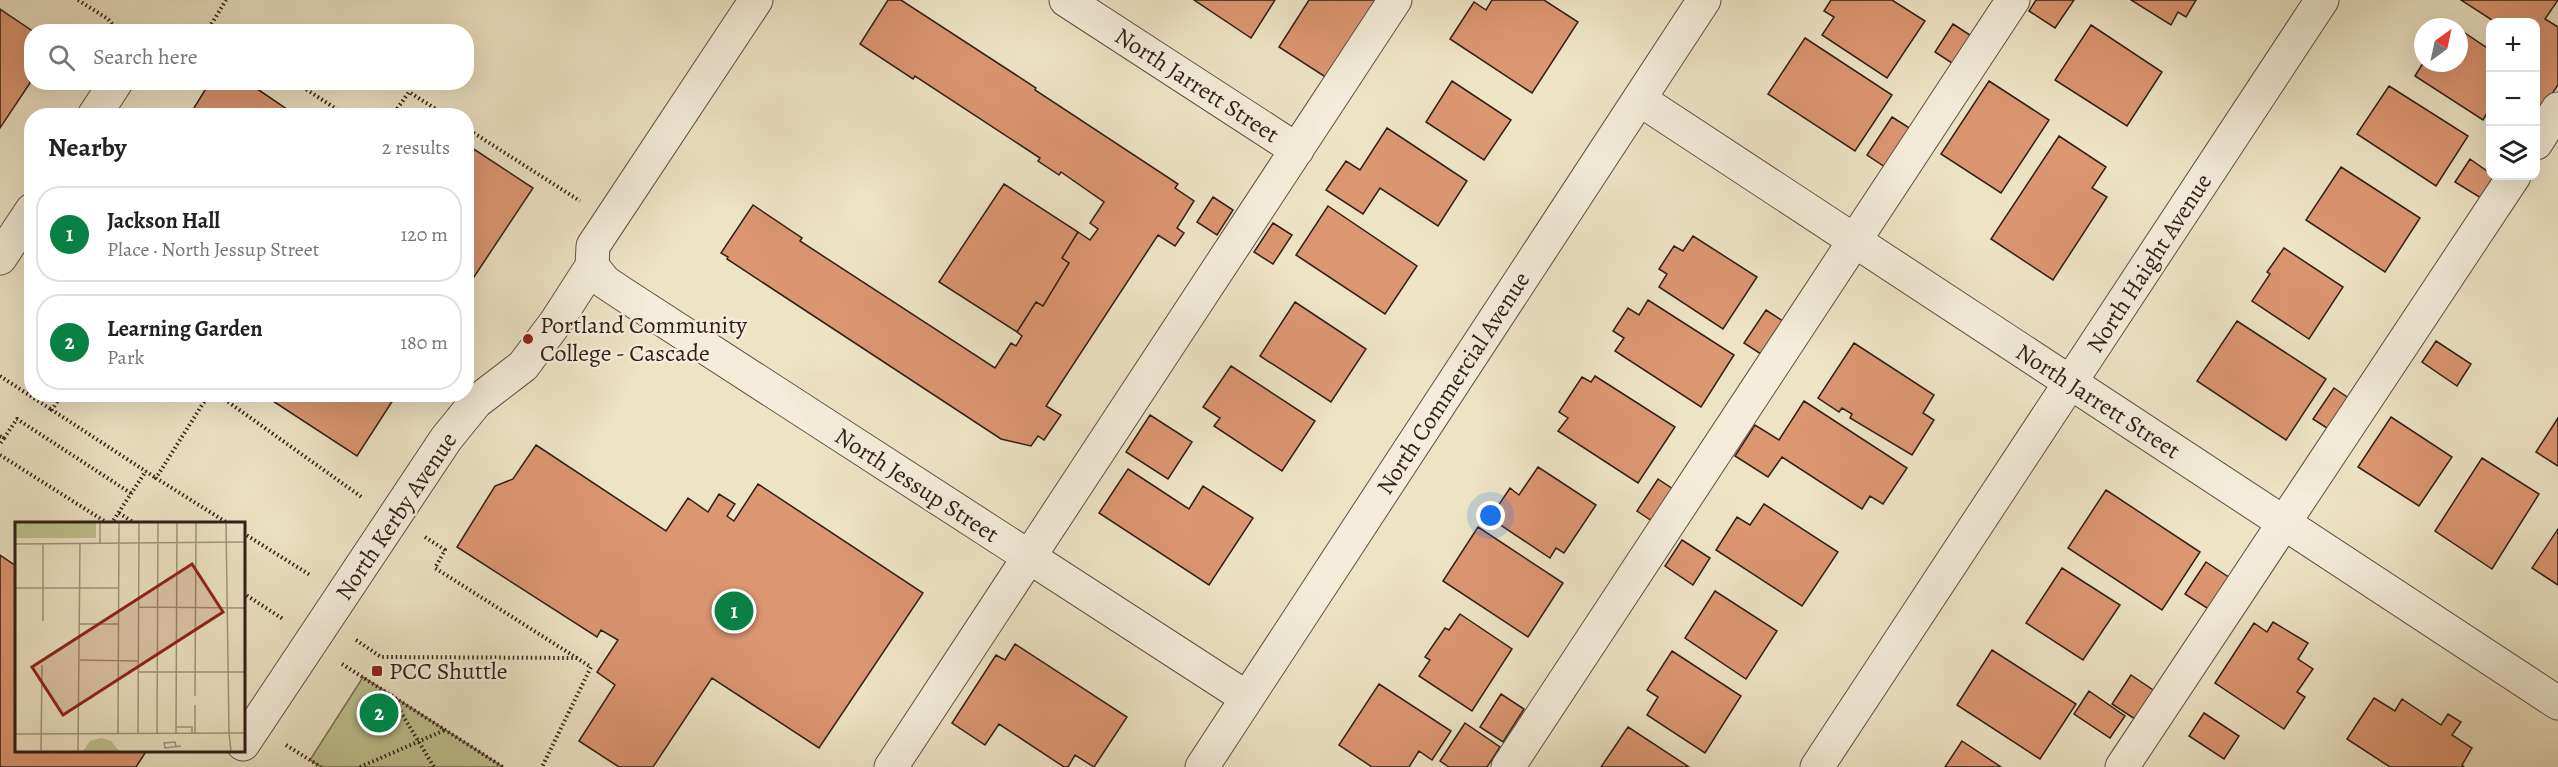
<!DOCTYPE html>
<html lang="en">
<head>
<meta charset="utf-8">
<style>
  body { margin:0; font-family:Alegreya,serif; background:#f2f2f2; color:#222 }
  .controls { position:absolute; right:18px; top:18px; display:grid; overflow:hidden; border-radius:12px; box-shadow:0 6px 24px #0002 }
  .controls button { width:54px; height:54px; display:grid; place-items:center; padding:0; border:0; border-bottom:2px solid #e0e0e0; background:#fff; color:#222; font:30px sans-serif }
  .compass { position:absolute; left:2414px; top:18px; width:54px; height:54px; border-radius:50%; background:#fff; box-shadow:0 6px 24px #0002; rotate:33deg }
  .you { position:absolute; left:1491px; top:516px; width:21px; height:21px; margin:-15px; border:4px solid #fff; border-radius:50%; background:#1a73e8; box-shadow:0 0 0 9px #1a73e833 }
  .badge { display:grid; place-items:center; width:39px; height:39px; border-radius:50%; background:#0b8043; color:#fff; font-size:20px; font-weight:700 }
  .pin { position:absolute; translate:-50% -50%; border:3px solid #fff; box-shadow:0 2px 6px #0006 }
  .list { margin:0; padding:0; list-style:none }
  h2 { display:flex; justify-content:space-between; align-items:center; height:78px; margin:0; padding:0 24px; font-size:26px }
  h2 small { font-size:20px; font-weight:400; color:#767676 }
  .list li { display:grid; grid-template-columns:39px 1fr auto; gap:18px; align-items:center; box-sizing:border-box; height:96px; margin:0 12px 12px; padding:0 12px; border:2px solid #e0e0e0; border-radius:24px }
  .list b { display:block; font-size:22px; white-space:nowrap }
  .list p { margin:0; font-size:20px; white-space:nowrap; color:#767676 }
  .list em { font-size:20px; font-style:normal; color:#767676 }
  .icon { flex:none; width:33px; height:33px; fill:none; stroke:currentColor; stroke-width:2; stroke-linecap:round; stroke-linejoin:round }
  .map { position:relative; flex:none; width:2558px; height:767px; overflow:hidden }
  .search { position:absolute; background:#fff; box-shadow:0 6px 24px #0002; left:24px; top:24px; width:450px; height:66px; display:flex; align-items:center; gap:15px; box-sizing:border-box; padding:0 21px; border-radius:24px; color:#767676; font-size:22px }
  .panel { position:absolute; background:#fff; box-shadow:0 6px 24px #0002; left:24px; top:108px; width:450px; height:294px; border-radius:24px }
  .map>svg:first-child { display:block }
  .green { fill:#bec290; stroke:#787053; stroke-width:1.5 }
  .building { fill:#db9672; stroke:#311f16; stroke-width:1.5 }
  .lines { fill:none; stroke-linecap:round; stroke-linejoin:round }
  .minor-casing { stroke:#605042; stroke-width:35 }
  .path { stroke:#311f16; stroke-width:4; stroke-dasharray:1.5 3; stroke-linecap:butt }
  .minor { stroke:#f3edd9; stroke-width:33 }
  .poi-dot { fill:#8f2418; stroke:#f3edd9; stroke-width:2 }
  .labels { text-anchor:middle; stroke-width:5; stroke-linejoin:round; paint-order:stroke }
  .street-label { font-size:24px; fill:#311f16; stroke:#f3edd9 }
  .poi-label { font-size:24px; fill:#311f16; stroke:#f3edd9; text-anchor:start }
  .inset-road { fill:none; stroke:#a2957e; stroke-width:1.5 }
  .view { fill:#8f2418; fill-opacity:0.15; stroke:#8f2418; stroke-width:3 }
  .inset-edge { fill:none; stroke:#311f16; stroke-width:3 }
</style>
</head>
<body>
<div class="map">
<svg width="2558" height="767" viewBox="0 0 2558 767">
  <rect width="100%" height="100%" fill="#ede4c4"/>
  <filter id="stains"><feTurbulence type="fractalNoise" baseFrequency=".00333" numOctaves="4"/><feColorMatrix values="0 0 0 0 .2 0 0 0 0 .09 0 0 0 0 .02 0 0 0 .5 -.17"/></filter>
  <radialGradient id="worn" r=".72"><stop offset=".6" stop-color="#630" stop-opacity="0"/><stop offset="1" stop-color="#630" stop-opacity=".3"/></radialGradient>
  <path class="green" d="M363 677 503 767H321L310 760Z"/>
  <path class="building" d="M888 0H901L1036 88 1035 90 1178 184 1175 188 1194 201 1177 228 1184 233 1175 246 1158 235 1046 406 1061 415 1044 440 1038 436 1031 446 1001 439 727 259 728 257 721 253 753 205 802 238 800 241 995 368 1011 343 1016 346 1022 336 1017 332 1036 302 1043 306 1069 263 1062 258 1078 232 1090 240 1098 229 1090 223 1104 202 1061 172 1059 175 1038 161 1040 158 915 76 913 79 860 44Z
    M1194 0H1275L1251 38Z
    M1309 0H1378L1327 78 1279 47Z
    M1492 0H1544L1578 22 1532 93 1450 39 1474 2 1486 10Z
    M1831 0H1892L1925 21 1887 78 1822 35 1834 17 1824 11Z
    M2036 0H2074L2055 28 2029 11Z
    M2131 0H2196L2186 17 2178 12 2171 25Z
    M2461 0H2558L2545 19 2558 27V85L2541 110 2536 106V22H2495Z
    M0 9 34 32H32L30 83 0 128Z
    M1953 24 1976 39 1958 67 1935 52Z
    M2091 25 2162 72 2127 126 2055 80Z
    M2459 29 2490 50V108L2483 120 2415 76 2423 63H2459Z
    M1805 38 1892 95 1855 151 1768 94Z
    M1452 81 1511 120 1484 160 1426 122Z
    M1989 81 2049 120 2001 193 1941 154Z
    M210 82H247L297 116H189Z
    M2389 86 2468 136 2436 186 2357 134Z
    M1892 117 1919 134 1894 173 1867 155Z
    M1387 128 1467 181 1438 226 1380 188 1363 214 1326 190 1346 161 1360 170Z
    M2059 136 2106 167 2092 188 2107 197 2053 280 1991 239Z
    M466 144 533 188 466 289Z
    M2470 159 2494 176 2481 198 2455 182Z
    M2341 167 2420 218 2385 272 2306 220Z
    M1004 184 1078 232 1062 258 1069 263 1043 306 1036 302 1017 332 939 282Z
    M1213 197 1233 210 1217 235 1197 222Z
    M1328 206 1417 266 1385 314 1296 255Z
    M1273 223 1292 235 1273 264 1254 252Z
    M1693 236 1757 277 1723 329 1659 287 1667 274 1659 269 1674 246 1683 251Z
    M2284 248 2343 287 2309 339 2252 301 2270 274 2267 272Z
    M1648 300 1734 355 1701 407 1615 351 1624 338 1613 331 1628 308 1639 315Z
    M1295 302 1366 349 1331 402 1260 356Z
    M1766 310 1789 325 1767 358 1744 343Z
    M2237 321 2326 379 2286 440 2197 381Z
    M2436 341 2471 364 2457 386 2422 362Z
    M1854 343 1934 395 1923 413 1934 420 1912 455 1850 418 1852 414 1842 408 1839 412 1818 398Z
    M1231 366 1315 421 1282 471 1214 426 1220 418 1203 407Z
    M1595 376 1675 427 1638 483 1558 431 1568 418 1559 412 1582 377 1591 382Z
    M2334 388 2353 401 2333 432 2313 419Z
    M262 394H397L357 456Z
    M1804 401 1907 468 1883 504 1870 496 1862 509 1782 457 1768 477 1735 456 1755 425 1779 440Z
    M1150 415 1192 442 1168 479 1126 452Z
    M2391 417 2452 457 2419 506 2358 467Z
    M2558 418V466L2536 452Z
    M536 445 666 531 688 498 708 512 719 494 735 504 727 516 734 521 758 484 923 593 819 748 712 678 653 767H619L579 741 615 685 597 672 618 640 601 630 597 637 457 547 495 486 513 479Z
    M2482 458 2539 494 2492 569 2435 531Z
    M1538 467 1596 505 1564 553 1556 548 1550 558 1490 518 1510 488 1519 495Z
    M1128 469 1189 509 1203 486 1253 518 1209 585 1099 513Z
    M1658 479 1679 493 1658 525 1637 511Z
    M2106 490 2200 552 2162 610 2068 548Z
    M1764 504 1838 552 1802 606 1716 550 1737 517 1750 525Z
    M1478 527 1563 583 1528 637 1443 581Z
    M2558 529V585L2532 568Z
    M1682 540 1710 558 1693 585 1665 566Z
    M0 555 16 566V750H147L136 767H0Z
    M2206 562 2239 584 2218 615 2185 594Z
    M2062 568 2120 605 2083 660 2026 623Z
    M1715 591 1777 631 1746 679 1685 638Z
    M1460 614 1512 649 1472 711 1419 676 1430 660 1425 657 1445 628 1449 630Z
    M2273 622 2308 643 2298 659 2313 669 2297 692 2305 697 2284 729 2215 683 2254 623 2267 632Z
    M1015 644 1127 717 1094 767 1075 755 1068 767H1064L999 724 985 745 952 723 996 655 1005 660Z
    M1992 650 2076 704 2040 759 1957 705Z
    M1672 651 1741 696 1705 753 1647 715 1658 697 1647 690Z
    M2131 675 2159 694 2141 723 2112 704Z
    M1379 684 1451 731 1432 760 1419 751 1409 767H1372L1339 745Z
    M2089 691 2125 716 2110 738 2074 714Z
    M1501 694 1524 709 1503 742 1480 727Z
    M2374 698 2395 711 2402 699 2441 725 2448 714 2461 722 2452 735 2472 748 2462 765 2464 767H2390L2347 739Z
    M2204 713 2239 736 2224 759 2189 736Z
    M1465 723 1500 747 1487 767H1449L1440 761Z
    M1628 727 1689 767H1601Z
    M1962 741 2001 767H1945Z"/>
  <g class="lines">
    <g class="minor-casing">
      <path id="minor" d="M1066 0 1297 150
        M1639 99 2558 703
        M94 116 116 82
        M2536 143 2558 109
        M0 258 32 210
        M592 266 605 282 623 294 1247 698
        M243 744 446 439 476 402 523 366 556 322 592 266 593 246 756 0
        M891 767 1395 0
        M1202 767 1704 0
        M1508 767 2013 0
        M1817 767 2322 0
        M2122 767 2514 176"/>
    </g>
    <path class="path" d="M78 0 108 19 119 32
      M209 28 226 0
      M206 32 209 28 215 32
      M295 82 347 116
      M392 116 409 92 447 116
      M466 128 580 201
      M0 376 52 410
      M62 394 52 410 156 478
      M209 394 156 478 229 524
      M217 394 363 498
      M0 436 4 438 0 444
      M4 438 17 419 132 494
      M0 455 109 524
      M119 513 136 524
      M111 524 146 471
      M243 533 310 575
      M425 537 445 550 435 568 591 667 542 767
      M243 593 283 619
      M356 640 381 657 577 658
      M342 664 503 767
      M391 696 434 767
      M286 745 321 767
      M360 767 445 730"/>
    <use href="#minor" class="minor"/>
  </g>
  <g class="poi-dot">
    <circle cx="528" cy="339" r="6"/>
    <rect x="371" y="665" width="12" height="12" rx="3"/>
  </g>
  <g class="labels">
    <g class="street-label">
      <text transform="translate(1197 85) rotate(33)" y="8">North Jarrett Street</text>
      <text transform="translate(2149 263) rotate(-57)" y="8">North Haight Avenue</text>
      <text transform="translate(1453 383) rotate(-57)" y="8">North Commercial Avenue</text>
      <text transform="translate(2098 401) rotate(33)" y="8">North Jarrett Street</text>
      <text transform="translate(917 485) rotate(33)" y="8">North Jessup Street</text>
      <text transform="translate(396 516) rotate(-56)" y="8">North Kerby Avenue</text>
    </g>
    <g class="poi-label">
      <text x="540" y="333">Portland Community<tspan x="540" dy="28">College - Cascade</tspan></text>
      <text x="389" y="679">PCC Shuttle</text>
    </g>
  </g>
  <g transform="translate(15 522)">
    <rect width="230" height="230" fill="#ede4c4"/>
    <path d="M0 0H81V16H0ZM86 216 96 219 104 229H68L75 219Z" fill="#bec290"/>
    <path class="inset-road" d="M211 0 214 211M85 21V0M0 22 230 20M0 66H104M123 85 230 86M28 99V22M64 102H104M65 138 123 139M123 150H230M180 174 181 0M161 205H177V211M103 211 104 0M123 211 124 0M142 211 143 0M161 211 162 0M180 211V183M214 211 216 229M0 212 230 211M161 224 160 220 149 221 150 226 166 224M26 229 27 143M63 229 65 21"/>
    <path class="view" d="M177 42 208 90 48 193 17 145Z"/>
    <rect width="230" height="230" class="inset-edge"/>
  </g>
  <rect width="100%" height="100%" filter="url(#stains)"/>
  <rect width="100%" height="100%" fill="url(#worn)"/>
</svg>
<div class="controls">
<button>+</button>
<button>−</button>
<button><svg class="icon" aria-label="layers" viewBox="0 0 24 24"><path d="M12 4l9 5-9 5-9-5zM3 14l9 5 9-5"/></svg></button>
</div>
<svg class="compass" viewBox="-18 -18 36 36"><path d="M0-13l5 13h-10z" fill="#e53935"/><path d="M0 13l5-13h-10z" fill="#767676"/></svg>
<div class="you"></div>
<div class="pin badge" style="left:734px;top:611px">1</div>
<div class="pin badge" style="left:379px;top:713px">2</div>
<div class="search"><svg class="icon" aria-label="search" viewBox="0 0 24 24"><circle cx="10" cy="10" r="6"/><path d="M15 15l6 6"/></svg>Search here</div>
<section class="panel">
<h2>Nearby<small>2 results</small></h2>
<ul class="list">
<li><span class="badge">1</span><div><b>Jackson Hall</b><p>Place · North Jessup Street</p></div><em>120 m</em></li>
<li><span class="badge">2</span><div><b>Learning Garden</b><p>Park</p></div><em>180 m</em></li>
</ul>
</section>
</div>
</body>
</html>
